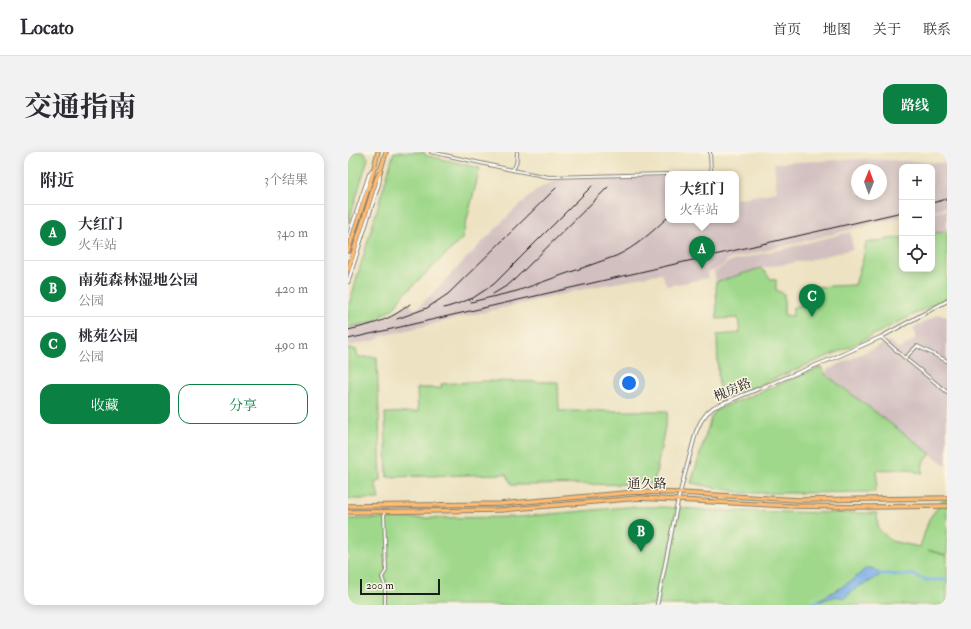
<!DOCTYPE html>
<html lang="zh">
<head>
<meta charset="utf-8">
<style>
  body { margin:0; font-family:"IM FELL Double Pica","Noto Serif SC",serif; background:#f2f2f3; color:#2b2b33 }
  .controls { position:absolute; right:12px; top:12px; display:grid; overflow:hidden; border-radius:8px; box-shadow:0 2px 10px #0003 }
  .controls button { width:36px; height:36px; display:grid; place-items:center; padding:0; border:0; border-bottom:1px solid #e1e1e2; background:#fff; color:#2b2b33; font:20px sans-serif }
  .compass { position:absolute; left:503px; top:12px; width:36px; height:36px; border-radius:50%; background:#fff; box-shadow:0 2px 10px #0003; rotate:1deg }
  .scale { position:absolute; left:12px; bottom:10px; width:80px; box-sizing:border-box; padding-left:4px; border:2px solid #1c1c1c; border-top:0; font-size:11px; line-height:14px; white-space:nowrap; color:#1c1c1c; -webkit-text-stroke:3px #fcf5e5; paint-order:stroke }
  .you { position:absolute; left:281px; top:231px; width:14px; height:14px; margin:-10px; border:3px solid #fff; border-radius:50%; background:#1a73e8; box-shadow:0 0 0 6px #1a73e833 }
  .badge { display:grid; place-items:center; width:26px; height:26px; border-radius:50%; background:#0b8043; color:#fff; font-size:13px; font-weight:700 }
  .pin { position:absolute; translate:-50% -33px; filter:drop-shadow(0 1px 2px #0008) }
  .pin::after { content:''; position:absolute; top:21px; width:14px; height:12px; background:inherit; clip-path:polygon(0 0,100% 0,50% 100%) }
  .popup { position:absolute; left:317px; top:19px; width:74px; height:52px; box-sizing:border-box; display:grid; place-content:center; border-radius:8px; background:#fff; filter:drop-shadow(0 1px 3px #0005); font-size:13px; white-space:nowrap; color:#7c7c81 }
  .popup b { font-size:15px; color:#2b2b33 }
  .popup::after { content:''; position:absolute; left:50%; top:100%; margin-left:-8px; border:8px solid transparent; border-top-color:#fff }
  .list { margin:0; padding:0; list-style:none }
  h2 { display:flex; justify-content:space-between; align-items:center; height:52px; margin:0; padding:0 16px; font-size:17px }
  h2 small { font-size:13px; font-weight:400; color:#7c7c81 }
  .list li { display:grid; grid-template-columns:26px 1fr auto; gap:12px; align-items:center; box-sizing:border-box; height:56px; padding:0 16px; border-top:1px solid #e1e1e2 }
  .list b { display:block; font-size:15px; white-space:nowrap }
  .list p { margin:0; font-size:13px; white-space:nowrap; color:#7c7c81 }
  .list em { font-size:13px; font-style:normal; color:#7c7c81 }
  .actions { display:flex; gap:8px; padding:12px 16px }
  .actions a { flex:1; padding:9px 0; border:1px solid #0b8043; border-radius:12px; text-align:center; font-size:14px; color:#0b8043 }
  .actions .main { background:#0b8043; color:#fff }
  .icon { flex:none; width:22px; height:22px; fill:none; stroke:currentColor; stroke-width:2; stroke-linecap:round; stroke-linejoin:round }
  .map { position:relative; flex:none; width:599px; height:453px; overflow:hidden; border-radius:12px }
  header { display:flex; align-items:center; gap:24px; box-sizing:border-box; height:56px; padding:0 20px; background:#fff; border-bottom:1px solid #e1e1e2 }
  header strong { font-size:19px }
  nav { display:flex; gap:22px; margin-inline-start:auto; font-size:14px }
  .intro { display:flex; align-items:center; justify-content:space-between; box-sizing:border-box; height:96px; padding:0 24px }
  h1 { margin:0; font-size:28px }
  .button { padding:10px 18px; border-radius:12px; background:#0b8043; color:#fff; font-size:14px; font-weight:700 }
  main { display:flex; gap:24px; padding:0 24px }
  aside { flex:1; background:#fff; border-radius:12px; box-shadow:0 2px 10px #0003 }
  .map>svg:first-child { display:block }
  .industrial { fill:#d2bfc0; fill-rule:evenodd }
  .green { fill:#9fd88a; stroke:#5e7a53 }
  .water { fill:#79afe7; stroke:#4a6682 }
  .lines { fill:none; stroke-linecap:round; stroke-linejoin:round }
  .canal { stroke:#79afe7; stroke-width:3 }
  .minor-casing { stroke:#847f6e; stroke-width:4 }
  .tertiary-casing { stroke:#847f6e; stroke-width:4.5 }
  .primary-casing { stroke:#847f6e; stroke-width:5.5 }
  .minor { stroke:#fff; stroke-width:2 }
  .tertiary { stroke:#fff; stroke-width:2.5 }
  .primary { stroke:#febb71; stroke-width:3.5 }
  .rail { stroke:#1c1c1c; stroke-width:1 }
  .labels { text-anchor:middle; stroke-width:3; stroke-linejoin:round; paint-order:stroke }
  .street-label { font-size:13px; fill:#1c1c1c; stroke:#fcf5e5 }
</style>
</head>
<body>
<header>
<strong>Locato</strong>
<nav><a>首页</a><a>地图</a><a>关于</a><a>联系</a></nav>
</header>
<div class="intro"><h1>交通指南</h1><a class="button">路线</a></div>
<main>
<aside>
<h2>附近<small>3个结果</small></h2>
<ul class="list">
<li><span class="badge">A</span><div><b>大红门</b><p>火车站</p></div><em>340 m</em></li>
<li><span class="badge">B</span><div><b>南苑森林湿地公园</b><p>公园</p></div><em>420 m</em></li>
<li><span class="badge">C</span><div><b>桃苑公园</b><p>公园</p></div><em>490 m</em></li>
</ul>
<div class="actions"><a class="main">收藏</a><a>分享</a></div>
</aside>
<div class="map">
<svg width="599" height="453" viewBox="0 0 599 453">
  <rect width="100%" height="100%" fill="#fcf5e5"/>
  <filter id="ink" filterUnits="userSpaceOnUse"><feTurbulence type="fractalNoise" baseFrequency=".025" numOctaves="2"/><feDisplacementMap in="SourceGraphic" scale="8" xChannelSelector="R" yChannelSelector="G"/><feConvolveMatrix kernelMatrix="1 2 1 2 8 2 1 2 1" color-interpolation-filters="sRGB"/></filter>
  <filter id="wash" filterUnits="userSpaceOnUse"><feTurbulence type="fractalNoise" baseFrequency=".012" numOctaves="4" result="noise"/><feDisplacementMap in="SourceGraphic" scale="16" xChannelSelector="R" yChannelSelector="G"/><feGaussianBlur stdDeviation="0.9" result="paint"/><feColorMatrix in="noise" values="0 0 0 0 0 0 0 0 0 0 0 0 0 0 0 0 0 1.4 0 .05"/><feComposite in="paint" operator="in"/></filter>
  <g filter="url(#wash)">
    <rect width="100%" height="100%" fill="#ede2c1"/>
    <path class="industrial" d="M514 7 599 11V55L584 59V15H554V65L378 108V110L374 114 365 119 359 120 360 126 319 134 313 121 278 129 250 134 33 184 29 188 0 194V175L24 170 39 165 50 159 60 151 68 158 164 60 189 38 211 26 223 25 320 24V68H388V47L429 40 426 11ZM509 18H533V42H509Z
      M599 58V80L584 81V61Z
      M502 80 505 97 461 108 413 116 368 130 366 120 374 115 380 110 425 99 434 98 446 94Z
      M591 162 599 165V314L478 223 479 218 541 189 551 197 567 187 568 183 565 176Z"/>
    <path class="green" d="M0 0H16L20 6 0 72Z
      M46 0H77L76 3 132 16 114 87 52 146 47 155 24 170 0 175V156Z
      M599 80V146L497 197 371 250 369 183 392 181 390 166 369 167 368 130 413 116 423 127 428 128V138L436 142V163L445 164V155L464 150 463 135 507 133 515 107 518 91 554 85V117H584V81Z
      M3 196 8 198 10 205H29L33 328 27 329 31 347H0V197Z
      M473 215 478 223 583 302 575 311 574 322 560 317 529 318V331L527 340 450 341H395L343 331 363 266 368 258Z
      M136 229 210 230 211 259H320L306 332 164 333 158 322 39 325 37 261 70 260 69 236H93V232Z
      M595 348H599V403L580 398 599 404V453H0V367L170 365 278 355H315L376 359 487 361H529L530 376 543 389 572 395 581 367Z"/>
    <path class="water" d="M518 416H524L531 421V424L519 431 511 434 496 446 488 444 471 450 470 448C489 438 503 431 518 416Z"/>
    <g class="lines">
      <path class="canal" d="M531 422H540L549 423H565L578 428H599
        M447 453H448
        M459 453 471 449"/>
    </g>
  </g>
  <g filter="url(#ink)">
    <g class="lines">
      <g class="minor-casing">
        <path id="minor" d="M83 0 164 18C169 14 169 7 169 0
          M164 18 201 25 320 22
          M324 22 363 21 362 0
          M533 185 557 206 599 240
          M557 206 569 194 599 209
          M36 360 38 419 34 425 37 434V453"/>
      </g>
      <g class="tertiary-casing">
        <path id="tertiary" d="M0 86 21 23 24 18
          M0 130 31 31 32 23
          M309 453 330 348 348 280 353 269 359 261 366 255 493 203 533 185 599 149"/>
      </g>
      <g class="primary-casing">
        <path id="primary" d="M0 99 24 24 30 0
          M0 118 28 28 32 20 38 0
          M0 354 152 352 288 340 332 341 450 348 599 346
          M0 360 153 358 291 346 444 354 522 355 599 354"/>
      </g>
      <use href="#minor" class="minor"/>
      <use href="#tertiary" class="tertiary"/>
      <use href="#primary" class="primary"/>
      <path class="rail" d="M584 51 599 47
        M145 142 160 133 167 127 260 35
        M123 150 169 139 268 104C288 95 304 80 320 65
        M96 156 109 152 125 146 146 132 244 34
        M49 167 79 156 100 142 208 36
        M0 178C25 172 41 169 62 152
        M0 187 554 60"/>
    </g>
  </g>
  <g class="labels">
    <g class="street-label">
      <text transform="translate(384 237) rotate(-23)" y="5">槐房路</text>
      <text x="299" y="336">通久路</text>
    </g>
  </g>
</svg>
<div class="controls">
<button>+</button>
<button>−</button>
<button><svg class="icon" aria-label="locate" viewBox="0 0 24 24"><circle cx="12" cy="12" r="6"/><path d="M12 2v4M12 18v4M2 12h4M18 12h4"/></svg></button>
</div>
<svg class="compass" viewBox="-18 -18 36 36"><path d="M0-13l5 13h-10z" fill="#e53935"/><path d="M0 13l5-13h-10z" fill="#7c7c81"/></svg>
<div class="scale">200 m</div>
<div class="you"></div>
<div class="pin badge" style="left:354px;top:117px">A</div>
<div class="popup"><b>大红门</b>火车站</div>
<div class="pin badge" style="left:293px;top:400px">B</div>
<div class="pin badge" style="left:464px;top:165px">C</div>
</div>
</main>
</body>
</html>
